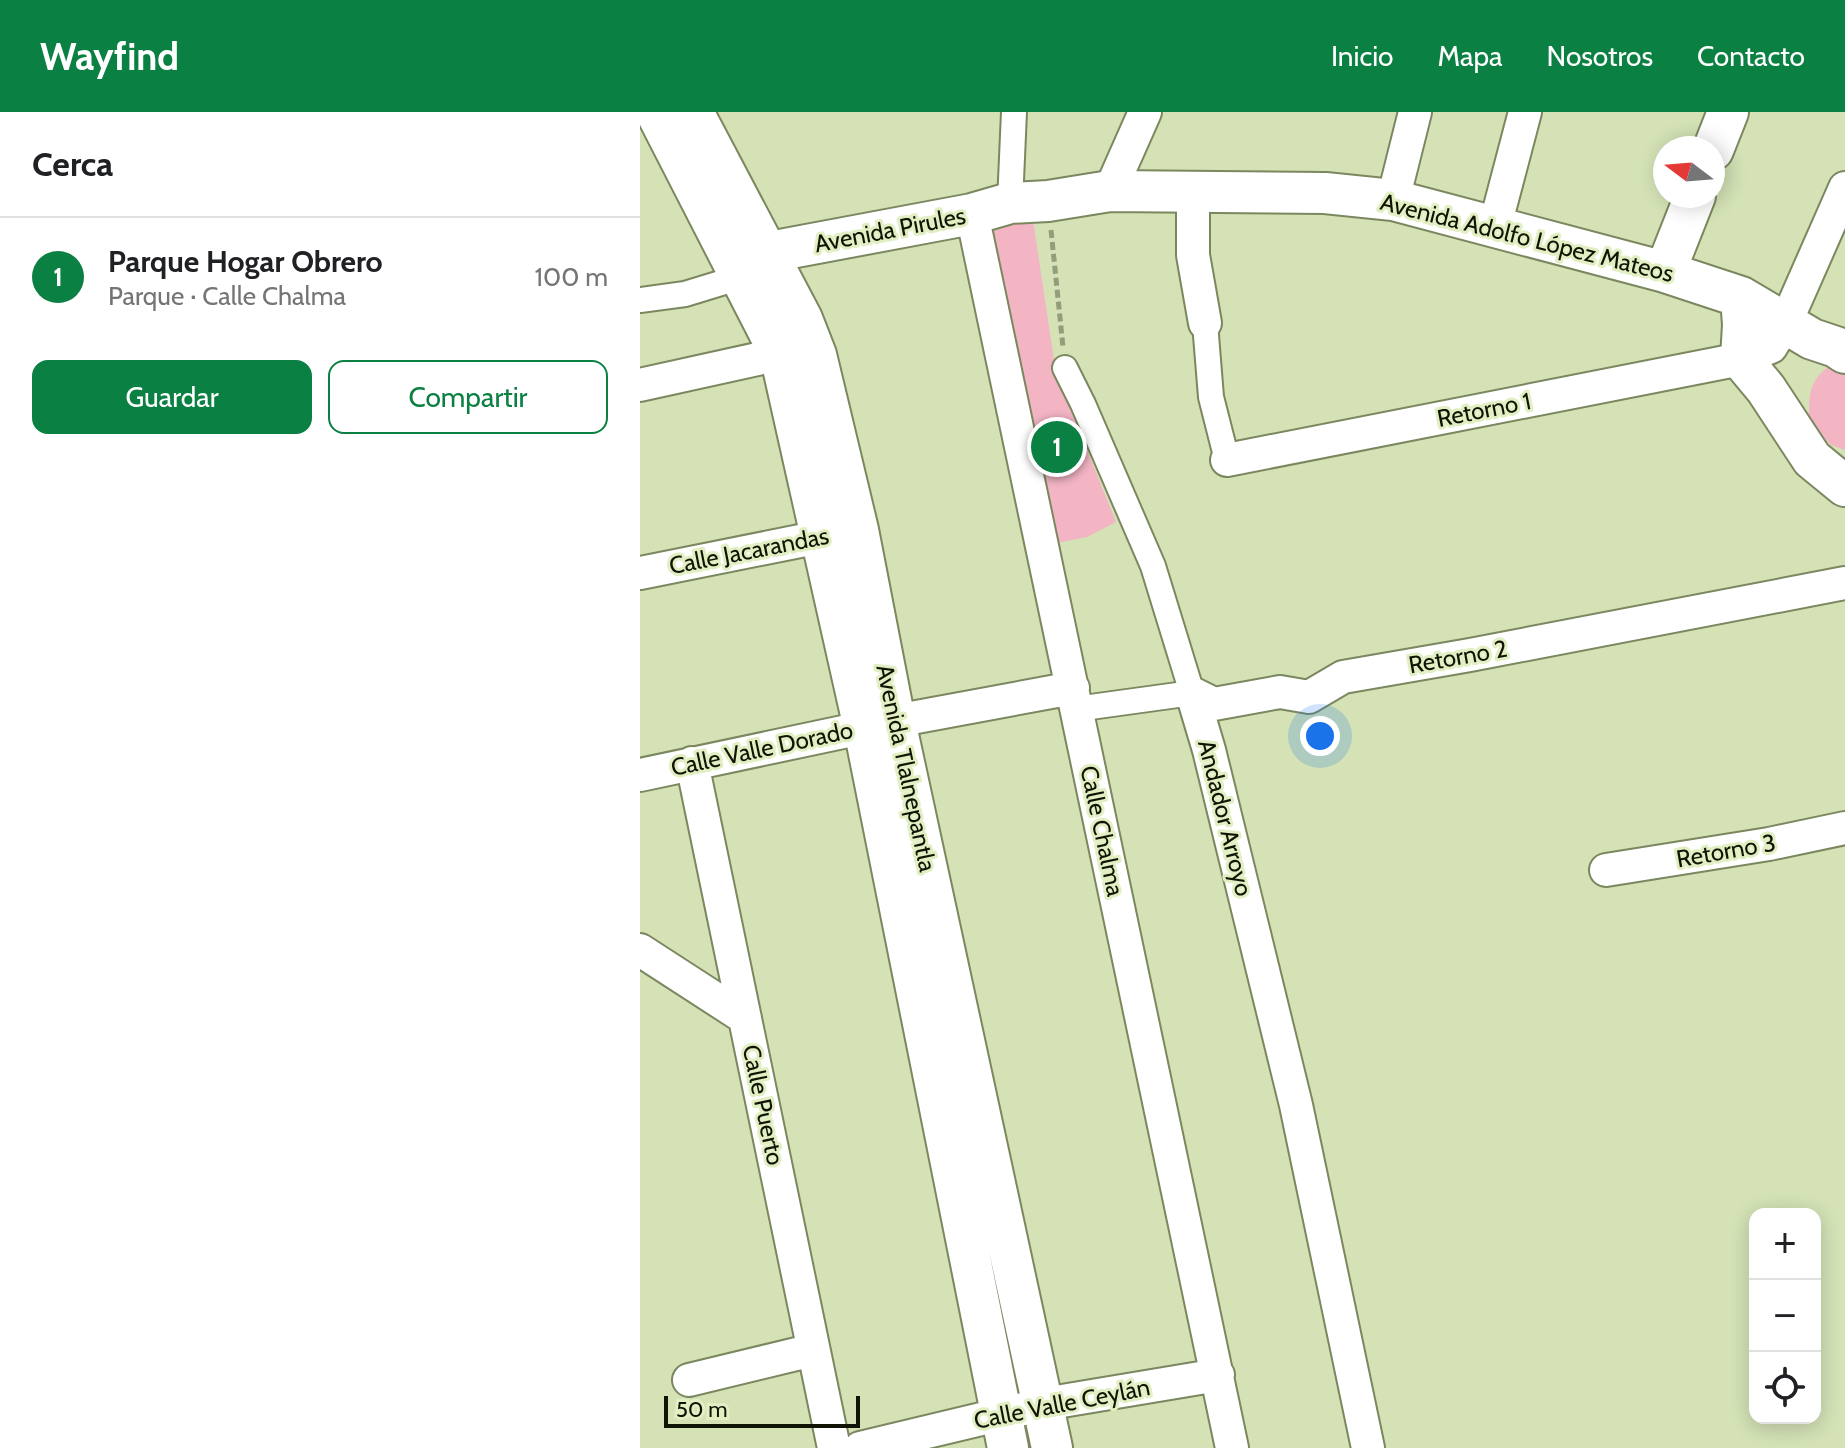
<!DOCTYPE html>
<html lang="es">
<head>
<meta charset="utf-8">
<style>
  body { margin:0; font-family:Cabin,sans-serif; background:#f2f2f2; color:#202124 }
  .controls { position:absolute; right:24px; bottom:24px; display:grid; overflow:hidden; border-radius:16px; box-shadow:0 4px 20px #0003 }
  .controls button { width:72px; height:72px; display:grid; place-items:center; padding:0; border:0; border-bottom:2px solid #e0e0e0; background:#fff; color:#202124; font:40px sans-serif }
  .compass { position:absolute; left:1013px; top:24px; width:72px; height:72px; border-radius:50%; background:#fff; box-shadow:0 4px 20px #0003; rotate:286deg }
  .scale { position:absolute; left:24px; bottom:20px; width:196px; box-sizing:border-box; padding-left:8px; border:4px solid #101405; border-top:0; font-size:22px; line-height:28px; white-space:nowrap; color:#101405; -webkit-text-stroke:6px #e1efc3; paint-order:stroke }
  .you { position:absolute; left:680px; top:624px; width:28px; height:28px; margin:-20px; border:6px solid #fff; border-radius:50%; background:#1a73e8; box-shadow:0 0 0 12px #1a73e833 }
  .badge { display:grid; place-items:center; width:52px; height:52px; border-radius:50%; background:#0b8043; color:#fff; font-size:26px; font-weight:700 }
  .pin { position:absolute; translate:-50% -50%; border:4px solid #fff; box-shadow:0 2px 8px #0006 }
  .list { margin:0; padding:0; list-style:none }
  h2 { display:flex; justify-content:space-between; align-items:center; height:104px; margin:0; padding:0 32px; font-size:34px }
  h2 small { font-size:26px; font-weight:400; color:#757577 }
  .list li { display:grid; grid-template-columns:52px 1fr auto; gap:24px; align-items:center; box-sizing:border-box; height:120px; padding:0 32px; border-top:2px solid #e0e0e0 }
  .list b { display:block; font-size:30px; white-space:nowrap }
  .list p { margin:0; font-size:26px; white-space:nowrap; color:#757577 }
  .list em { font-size:26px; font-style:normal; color:#757577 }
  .actions { display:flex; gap:16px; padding:24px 32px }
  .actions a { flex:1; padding:18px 0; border:2px solid #0b8043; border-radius:16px; text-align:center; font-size:28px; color:#0b8043 }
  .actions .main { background:#0b8043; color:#fff }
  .icon { flex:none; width:44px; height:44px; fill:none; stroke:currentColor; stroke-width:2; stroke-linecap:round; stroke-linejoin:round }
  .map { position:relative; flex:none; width:1205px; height:1336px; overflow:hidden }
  header { display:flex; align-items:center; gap:48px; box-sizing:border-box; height:112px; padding:0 40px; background:#0b8043; color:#fff }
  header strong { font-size:38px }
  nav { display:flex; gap:44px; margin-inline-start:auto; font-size:28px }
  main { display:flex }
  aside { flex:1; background:#fff }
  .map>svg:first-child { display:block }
  .green { fill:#f3b4c4 }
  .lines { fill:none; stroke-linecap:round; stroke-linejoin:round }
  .pedestrian-casing { stroke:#7b875f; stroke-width:28 }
  .minor-casing { stroke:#7b875f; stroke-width:36 }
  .tertiary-casing { stroke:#7b875f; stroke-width:44 }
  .path { stroke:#929d7b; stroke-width:5; stroke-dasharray:8 4; stroke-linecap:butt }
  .pedestrian { stroke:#fff; stroke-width:24 }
  .minor { stroke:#fff; stroke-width:32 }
  .tertiary { stroke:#fff; stroke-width:40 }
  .labels { text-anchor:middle; stroke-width:6; stroke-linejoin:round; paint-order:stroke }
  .street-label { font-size:24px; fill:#101405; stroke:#e1efc3 }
</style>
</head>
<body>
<header>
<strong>Wayfind</strong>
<nav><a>Inicio</a><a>Mapa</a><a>Nosotros</a><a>Contacto</a></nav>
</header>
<main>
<aside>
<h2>Cerca<small></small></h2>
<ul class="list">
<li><span class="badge">1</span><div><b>Parque Hogar Obrero</b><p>Parque · Calle Chalma</p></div><em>100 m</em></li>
</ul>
<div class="actions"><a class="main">Guardar</a><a>Compartir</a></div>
</aside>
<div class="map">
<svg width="1205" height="1336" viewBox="0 0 1205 1336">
  <rect width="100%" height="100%" fill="#d4e2b6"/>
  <path class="green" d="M393 108 416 261 476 410 447 425 401 434 344 110Z
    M1195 251 1205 255V338L1191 333 1169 311C1169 282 1168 266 1195 251Z"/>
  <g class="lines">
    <g class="pedestrian-casing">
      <path id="pedestrian" d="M370 91 374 0
        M0 188 45 182 94 167 92 150
        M565 211 571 285 587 348
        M425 256 443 292 513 454 552 581 436 597"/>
    </g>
    <g class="minor-casing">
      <path id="minor" d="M553 78V143L565 211
        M470 79 505 0
        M753 88 775 0
        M332 102 592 1336
        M855 114 885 0
        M0 273 140 242
        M587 348 1101 247 1131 235 1146 210 1205 76
        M0 461 205 420
        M552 581 569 638 656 993 728 1336
        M552 581 574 592 640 580 669 585 703 565 830 543 1205 471
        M52 651 194 1336
        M0 663 255 609 433 576
        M966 758 1129 732 1205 716
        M0 838 105 906
        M49 1268 173 1238
        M220 1336 404 1292 578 1263"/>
    </g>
    <g class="tertiary-casing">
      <path id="tertiary" d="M16 0 140 242 224 616 368 1336
        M53 0 162 207 176 243 218 418 255 609 412 1336
        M1073 38 1088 0
        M103 145 332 102 370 91 408 89 470 79 685 81 753 88 1025 160 1101 185 1172 227 1196 235 1205 241
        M1025 160 1055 84
        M1101 185 1103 213 1101 247 1126 277 1172 347 1205 374"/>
    </g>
    <path class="path" d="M411 118 423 235"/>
    <use href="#pedestrian" class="pedestrian"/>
    <use href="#minor" class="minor"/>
    <use href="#tertiary" class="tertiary"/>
  </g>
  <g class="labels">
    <g class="street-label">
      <text transform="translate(250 118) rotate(-11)" y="8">Avenida Pirules</text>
      <text transform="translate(887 126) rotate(14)" y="8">Avenida Adolfo López Mateos</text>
      <text transform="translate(844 298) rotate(-11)" y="8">Retorno 1</text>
      <text transform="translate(109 439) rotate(-11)" y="8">Calle Jacarandas</text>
      <text transform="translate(818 545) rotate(-10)" y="8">Retorno 2</text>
      <text transform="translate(122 637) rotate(-12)" y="8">Calle Valle Dorado</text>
      <text transform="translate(266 656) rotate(78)" y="8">Avenida Tlalnepantla</text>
      <text transform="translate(585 706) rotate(76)" y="8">Andador Arroyo</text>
      <text transform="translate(462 719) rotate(78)" y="8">Calle Chalma</text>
      <text transform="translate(1086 739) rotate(-10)" y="8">Retorno 3</text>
      <text transform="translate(123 993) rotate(78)" y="8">Calle Puerto</text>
      <text transform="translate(422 1292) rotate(-11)" y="8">Calle Valle Ceylán</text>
    </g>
  </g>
</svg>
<div class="controls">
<button>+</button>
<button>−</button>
<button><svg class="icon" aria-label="locate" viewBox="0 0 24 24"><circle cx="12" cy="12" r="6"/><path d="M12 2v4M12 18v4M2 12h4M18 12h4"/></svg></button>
</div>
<svg class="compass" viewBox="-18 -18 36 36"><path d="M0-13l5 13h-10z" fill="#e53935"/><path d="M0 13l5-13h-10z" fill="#757577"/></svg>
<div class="scale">50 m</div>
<div class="you"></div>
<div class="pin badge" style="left:417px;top:335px">1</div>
</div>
</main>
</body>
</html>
